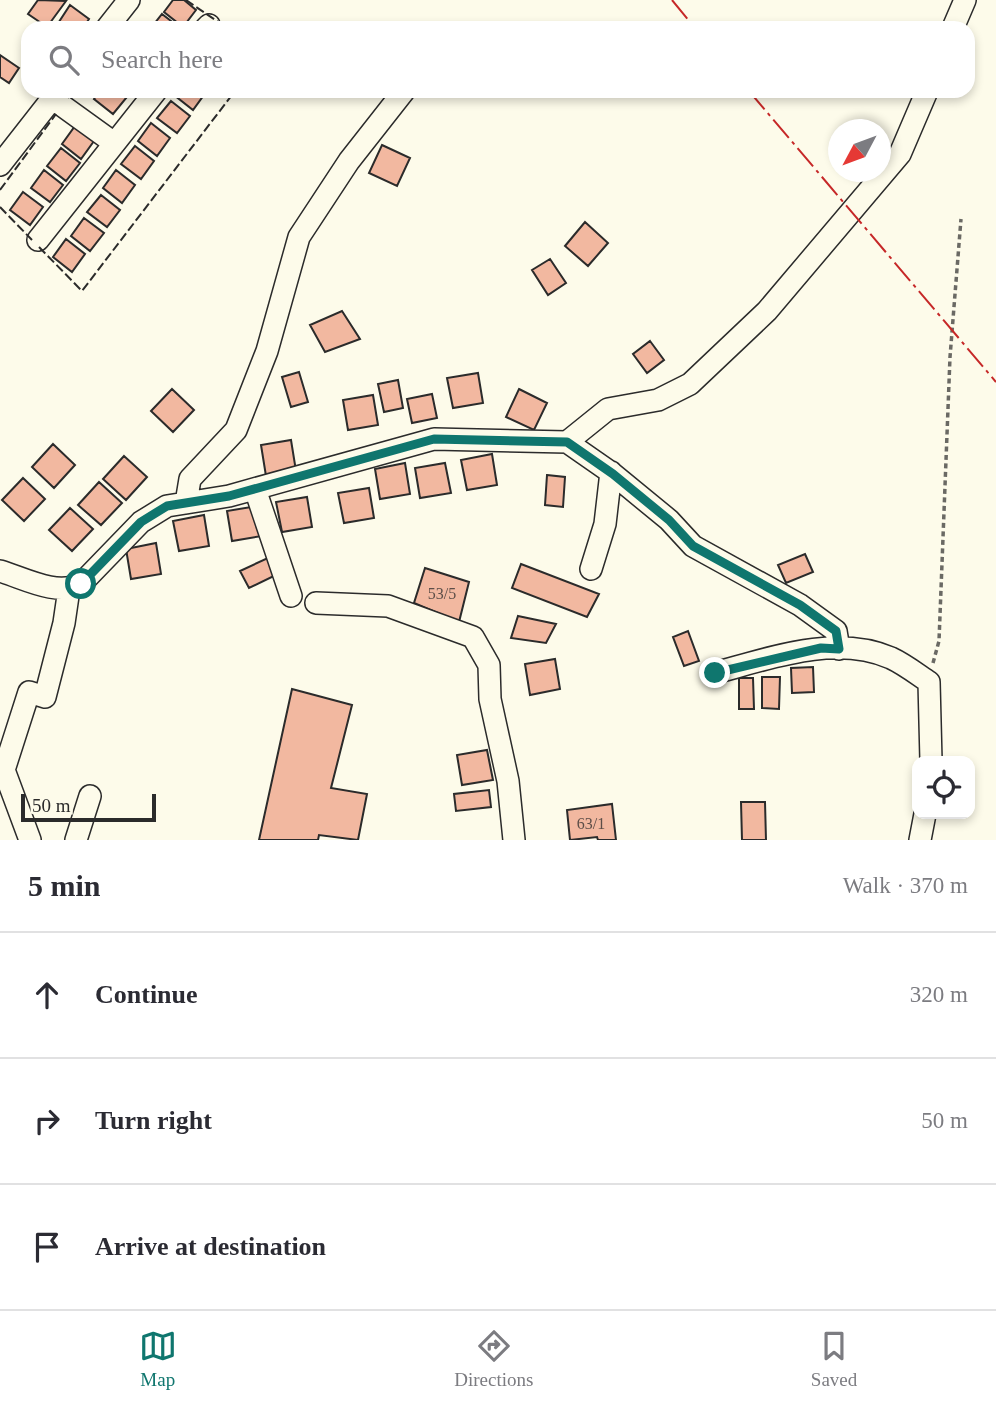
<!DOCTYPE html>
<html lang="en">
<head>
<meta charset="utf-8">
<style>
  body { margin:0; font-family:Georgia,serif; background:#f7f7f7; color:#2b2b33 }
  .controls { position:absolute; right:21px; bottom:21px; display:grid; overflow:hidden; border-radius:14px; box-shadow:0 4px 10px #0003 }
  .controls button { width:63px; height:63px; display:grid; place-items:center; padding:0; border:0; border-bottom:2px solid #e1e1e2; background:#fff; color:#2b2b33; font:35px sans-serif }
  .compass { position:absolute; left:828px; top:119px; width:63px; height:63px; border-radius:50%; background:#fff; box-shadow:0 4px 10px #0003; rotate:229deg }
  .scale { position:absolute; left:21px; bottom:18px; width:135px; box-sizing:border-box; padding-left:7px; border:4px solid #2b2b2b; border-top:0; font-size:19px; line-height:24px; white-space:nowrap; color:#2b2b2b; -webkit-text-stroke:5px #fdfbea; paint-order:stroke }
  .stop { position:absolute; width:21px; height:21px; margin:-16px; border:5px solid #0f766e; border-radius:50%; background:#fff }
  .stop.end { background:#0f766e; border-color:#fff; box-shadow:0 2px 7px #0008 }
  .list { margin:0; padding:0; list-style:none }
  h2 { display:flex; justify-content:space-between; align-items:center; height:91px; margin:0; padding:0 28px; font-size:30px }
  h2 small { font-size:23px; font-weight:400; color:#7c7c81 }
  .list li { display:grid; grid-template-columns:46px 1fr auto; gap:21px; align-items:center; box-sizing:border-box; height:126px; padding:0 28px; border-top:2px solid #e1e1e2 }
  .list b { display:block; font-size:26px; white-space:nowrap }
  .list em { font-size:23px; font-style:normal; color:#7c7c81 }
  .icon { flex:none; width:38px; height:38px; fill:none; stroke:currentColor; stroke-width:2; stroke-linecap:round; stroke-linejoin:round }
  .map { position:relative; flex:none; width:996px; height:840px; overflow:hidden }
  .search { position:absolute; background:#fff; box-shadow:0 4px 10px #0003; left:21px; right:21px; top:21px; height:77px; display:flex; align-items:center; gap:18px; box-sizing:border-box; padding:0 24px; border-radius:21px; color:#7c7c81; font-size:26px }
  .sheet { height:469px; background:#fff }
  nav { display:flex; justify-content:space-around; align-items:center; box-sizing:border-box; height:98px; border-top:2px solid #e1e1e2; background:#fff; font-size:19px; color:#7c7c81 }
  nav a { display:grid; justify-items:center; gap:4px }
  nav .on { color:#0f766e }
  .map>svg:first-child { display:block }
  .building { fill:#f2b8a0; stroke:#2b2b2b; stroke-width:2 }
  .lines { fill:none; stroke-linecap:round; stroke-linejoin:round }
  .minor-casing { stroke:#2b2b2b; stroke-width:24 }
  .path { stroke:#6a6964; stroke-width:3.5; stroke-dasharray:5 3.5; stroke-linecap:butt }
  .minor { stroke:#fdfbea; stroke-width:21 }
  .fence { stroke:#2b2b2b; stroke-width:2; stroke-dasharray:9 3.5; stroke-linecap:butt }
  .power { stroke:#c62828; stroke-width:2; stroke-dasharray:24 5 3.5 5; stroke-linecap:butt }
  .route { stroke:#0f766e; stroke-width:9 }
  .labels { text-anchor:middle; stroke-width:5; stroke-linejoin:round; paint-order:stroke }
  .number-label { font-size:16px; fill:#5d4e48 }
</style>
</head>
<body>
<div class="map">
<svg width="996" height="840" viewBox="0 0 996 840">
  <rect width="100%" height="100%" fill="#fdfbea"/>
  <path class="building" d="M38 0 66 1 47 27 28 14Z
    M173 0H184L196 10 183 27 164 12Z
    M70 5 89 19 83 28H55Z
    M162 14 180 28H151Z
    M0 55 19 68 9 83 0 77Z
    M100 91H119L127 97 113 114 94 99Z
    M177 91H205L206 92 193 110 174 95Z
    M171 101 190 116 177 133 157 118Z
    M151 123 170 138 157 156 138 141Z
    M75 126 94 141 81 159 62 144Z
    M382 145 410 158 397 186 369 173Z
    M135 146 154 161 141 179 121 164Z
    M61 148 80 163 66 181 47 166Z
    M44 170 63 185 50 202 31 188Z
    M116 170 135 185 122 203 103 188Z
    M23 192 43 207 30 225 10 210Z
    M101 195 120 210 107 227 87 212Z
    M84 218 104 233 90 251 71 236Z
    M585 222 608 243 588 266 565 246Z
    M66 239 85 254 72 272 53 257Z
    M550 259 566 283 548 295 532 270Z
    M342 311 360 339 325 352 310 325Z
    M650 341 664 360 647 373 633 354Z
    M299 372 308 402 291 407 282 377Z
    M478 373 483 403 453 408 447 378Z
    M398 380 403 408 384 412 378 384Z
    M172 389 194 410 173 432 151 411Z
    M519 389 547 403 534 430 506 417Z
    M432 394 437 418 412 423 407 399Z
    M373 395 378 425 348 430 343 400Z
    M291 440 296 471 266 476 261 445Z
    M53 444 75 465 54 488 32 467Z
    M492 454 497 485 467 490 461 460Z
    M124 456 147 477 126 500 103 479Z
    M405 463 410 494 380 499 375 469Z
    M445 463 451 493 420 498 415 468Z
    M547 475 565 477 563 507 545 505Z
    M23 478 45 499 24 521 2 500Z
    M99 482 122 503 101 525 78 505Z
    M369 488 374 518 344 523 338 493Z
    M307 497 312 527 282 532 276 502Z
    M257 506 262 536 232 541 227 511Z
    M70 508 93 529 72 551 49 530Z
    M204 515 209 546 179 551 173 521Z
    M156 543 161 574 131 579 126 549Z
    M805 554 813 572 786 583 778 565Z
    M270 557 278 574 249 588 240 571Z
    M521 564 599 594 587 617 512 588Z
    M425 568 469 582 459 622 414 603Z
    M518 616 556 624 546 643 511 638Z
    M688 631 699 661 684 666 673 637Z
    M555 659 560 689 530 695 525 664Z
    M813 667 814 692 792 693 791 668Z
    M762 677H780L779 709 762 708Z
    M739 678H753L754 709H739Z
    M292 689 352 705 331 788 367 794 358 840 319 835 318 840H259Z
    M487 750 493 780 462 785 457 755Z
    M489 790 491 807 456 811 454 794Z
    M741 802H765L766 840H742Z
    M612 804 616 840H598L597 837 570 840 567 810Z"/>
  <g class="lines">
    <g class="minor-casing">
      <path id="minor" d="M107 28 129 0
        M206 28 209 25
        M953 28 965 0
        M53 99 114 143
        M0 165 58 91
        M38 240 156 91
        M567 442 608 409 658 400 690 384 767 311 900 154 927 91
        M255 489 291 596
        M186 503 190 479 236 430 267 351 299 237 349 161 404 91
        M591 569 605 524 611 472
        M0 571C26 579 56 596 81 584L141 522 167 506 229 496 434 439 567 442 613 474 669 520 693 546 800 605 836 631 839 649
        M316 603 388 606 473 637 489 665 490 699 508 781 514 840
        M715 673C770 658 835 634 891 658 904 664 917 674 929 682L931 761
        M30 840 4 770 29 692 45 697 64 623 69 589
        M76 840 90 796
        M920 840 925 814"/>
    </g>
    <path class="path" d="M933 663 939 641 950 357 961 219"/>
    <use href="#minor" class="minor"/>
    <path class="fence" d="M186 0 227 28
      M68 98 73 91
      M0 190 56 114
      M0 207 32 240
      M39 247 82 291 235 91"/>
    <path class="power" d="M672 0 695 28
      M749 91 996 382"/>
  </g>
  <g class="lines">
    <path class="route" d="M81 584 141 522 167 506 229 496 434 439 567 442 613 474 669 520 693 546 800 605 836 631 839 649 821 648 715 673"/>
  </g>
  <g class="labels">
    <g class="number-label">
      <text x="442" y="599">53/5</text>
      <text x="591" y="829">63/1</text>
    </g>
  </g>
</svg>
<div class="controls">
<button><svg class="icon" aria-label="locate" viewBox="0 0 24 24"><circle cx="12" cy="12" r="6"/><path d="M12 2v4M12 18v4M2 12h4M18 12h4"/></svg></button>
</div>
<svg class="compass" viewBox="-18 -18 36 36"><path d="M0-13l5 13h-10z" fill="#e53935"/><path d="M0 13l5-13h-10z" fill="#7c7c81"/></svg>
<div class="scale">50 m</div>
<div class="stop" style="left:81px;top:584px"></div>
<div class="stop end" style="left:715px;top:673px"></div>
<div class="search"><svg class="icon" aria-label="search" viewBox="0 0 24 24"><circle cx="10" cy="10" r="6"/><path d="M15 15l6 6"/></svg>Search here</div>
</div>
<section class="sheet">
<h2>5 min<small>Walk · 370 m</small></h2>
<ul class="list">
<li><svg class="icon" aria-label="ahead" viewBox="0 0 24 24"><path d="M12 20V5M6 11l6-6 6 6"/></svg><div><b>Continue</b></div><em>320 m</em></li>
<li><svg class="icon" aria-label="right" viewBox="0 0 24 24"><path d="M7 20v-9h11M14 6l5 5-5 5"/></svg><div><b>Turn right</b></div><em>50 m</em></li>
<li><svg class="icon" aria-label="arrive" viewBox="0 0 24 24"><path d="M6 21V4h12l-3 4 3 4H6"/></svg><div><b>Arrive at destination</b></div></li>
</ul>
</section>
<nav>
<a class="on"><svg class="icon" aria-label="map" viewBox="0 0 24 24"><path d="M3 6l6-2 6 2 6-2v14l-6 2-6-2-6 2zM9 4v14M15 6v14"/></svg>Map</a>
<a><svg class="icon" aria-label="directions" viewBox="0 0 24 24"><path d="M12 3l9 9-9 9-9-9zM9 14v-3h6M13 9l2 2-2 2"/></svg>Directions</a>
<a><svg class="icon" aria-label="saved" viewBox="0 0 24 24"><path d="M7 4h10v16l-5-4-5 4z"/></svg>Saved</a>
</nav>
</body>
</html>
